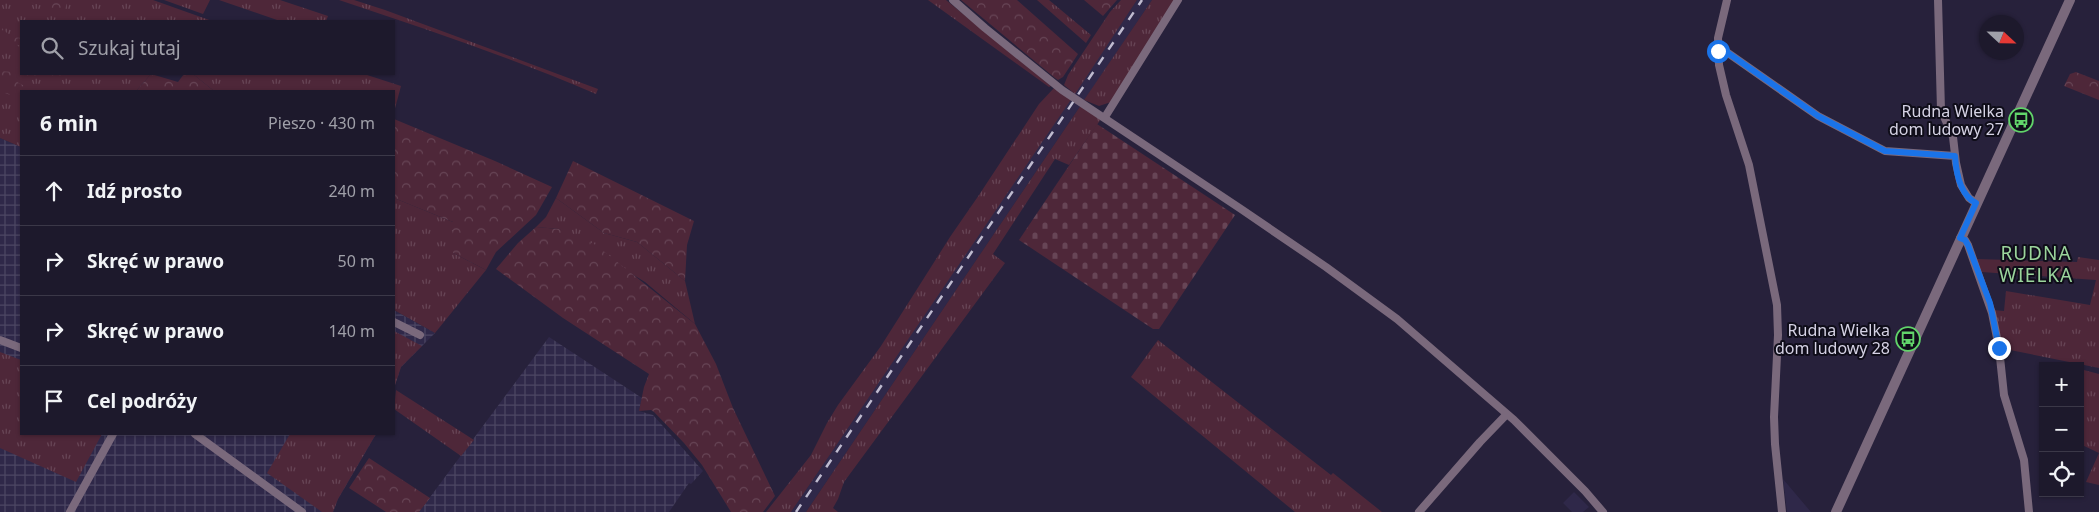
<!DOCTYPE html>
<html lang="pl">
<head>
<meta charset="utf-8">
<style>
  body { margin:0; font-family:"Noto Sans",sans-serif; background:#2a2638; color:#f1f3f6 }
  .controls { position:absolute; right:15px; bottom:15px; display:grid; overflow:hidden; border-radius:0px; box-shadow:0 1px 4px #0004 }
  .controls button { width:45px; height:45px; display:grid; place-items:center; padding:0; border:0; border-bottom:1px solid #3b3848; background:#1d192c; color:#f1f3f6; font:25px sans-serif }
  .compass { position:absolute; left:1979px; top:15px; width:45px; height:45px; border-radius:50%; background:#1d192c; box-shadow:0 1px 4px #0004; rotate:112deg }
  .stop { position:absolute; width:15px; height:15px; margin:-11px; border:4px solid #1a73e8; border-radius:50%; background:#fff }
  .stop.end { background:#1a73e8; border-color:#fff; box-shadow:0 1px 5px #0008 }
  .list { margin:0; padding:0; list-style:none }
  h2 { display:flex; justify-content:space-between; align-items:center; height:65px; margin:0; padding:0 20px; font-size:21px }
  h2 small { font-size:16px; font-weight:400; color:#a0a0a9 }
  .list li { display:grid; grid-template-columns:32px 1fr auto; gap:15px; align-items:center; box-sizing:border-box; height:70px; padding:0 20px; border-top:1px solid #3b3848 }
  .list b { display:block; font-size:19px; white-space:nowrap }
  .list em { font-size:16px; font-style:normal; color:#a0a0a9 }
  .icon { flex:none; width:28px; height:28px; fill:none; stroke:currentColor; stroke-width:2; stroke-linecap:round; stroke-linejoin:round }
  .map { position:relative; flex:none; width:2099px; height:512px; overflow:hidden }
  .search { position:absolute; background:#1d192c; box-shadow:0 1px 4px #0004; left:20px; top:20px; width:375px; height:55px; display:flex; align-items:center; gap:12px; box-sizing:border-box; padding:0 18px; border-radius:0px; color:#a0a0a9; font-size:19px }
  .panel { position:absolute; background:#1d192c; box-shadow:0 1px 4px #0004; left:20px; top:90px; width:375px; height:345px; border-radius:0px }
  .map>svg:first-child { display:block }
  .built { fill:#2f2849 }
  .industrial { fill:url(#industrial-grid) }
  .grass { fill:url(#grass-tufts) }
  .forest { fill:url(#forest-crowns) }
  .cemetery { fill:url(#cemetery-stones) }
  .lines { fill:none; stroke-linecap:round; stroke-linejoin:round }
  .minor { stroke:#7a697c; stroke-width:8 }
  .tertiary { stroke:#7a697c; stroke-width:10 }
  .rail { stroke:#bfbbcf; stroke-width:2.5; stroke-dasharray:9 9; stroke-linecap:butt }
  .route { stroke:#1a73e8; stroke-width:6 }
  .labels { text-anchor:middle; stroke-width:4; stroke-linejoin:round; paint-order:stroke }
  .poi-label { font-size:16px; fill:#d5d2e4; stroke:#0f0d19; text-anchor:end }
  .quarter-label { font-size:19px; letter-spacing:1px; fill:#9bd59c; stroke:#0f0d19 }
</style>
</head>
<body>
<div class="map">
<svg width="2099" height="512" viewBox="0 0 2099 512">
  <defs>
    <pattern id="industrial-grid" width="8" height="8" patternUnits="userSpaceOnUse" patternTransform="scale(1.25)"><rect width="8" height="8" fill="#2f2849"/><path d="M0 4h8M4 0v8" fill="none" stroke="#4c4663"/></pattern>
    <pattern id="grass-tufts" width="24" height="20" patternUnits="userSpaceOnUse" patternTransform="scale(1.25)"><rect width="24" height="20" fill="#4e2739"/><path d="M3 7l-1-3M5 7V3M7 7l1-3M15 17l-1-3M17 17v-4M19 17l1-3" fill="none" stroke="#674556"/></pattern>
    <pattern id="forest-crowns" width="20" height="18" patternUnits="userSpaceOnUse" patternTransform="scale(1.25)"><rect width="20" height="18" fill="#4e2739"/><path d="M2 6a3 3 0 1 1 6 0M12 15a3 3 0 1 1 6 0" fill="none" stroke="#674556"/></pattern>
    <pattern id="cemetery-stones" width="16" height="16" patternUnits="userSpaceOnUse" patternTransform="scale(1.25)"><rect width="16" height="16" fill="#4e2739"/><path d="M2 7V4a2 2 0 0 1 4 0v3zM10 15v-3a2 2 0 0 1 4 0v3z" fill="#674556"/></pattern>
  </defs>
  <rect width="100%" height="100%" fill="#27213b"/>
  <path class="built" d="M1137 0H1152L806 512H791Z
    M1783 479 1811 512H1787Z
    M1574 492 1589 507 1583 512H1572L1563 503Z"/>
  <path class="industrial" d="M0 138 21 147V434H376L338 499 333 512H0Z
    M394 310 435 333 401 367 394 388Z
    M549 337 642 398 639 411 653 415 703 471 691 484 689 483 669 512H419Z"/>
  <path class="grass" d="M0 0H153L212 21H21V74H151L136 91H21V147L0 138Z
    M164 0H210L203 14Z
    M219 0H280L328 16 326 21H280Z
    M339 0H354L385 10 598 89 596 94C512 58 426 29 339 0Z
    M928 0H946L1051 86 1049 87Z
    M1037 0H1049L1091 35 1086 43Z
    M1121 0H1137L1075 94 1064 85 1068 75 1110 12Z
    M1152 0H1175L1111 102 1099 106 1084 100Z
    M193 74H364L401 86 394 112V91H214Z
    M1054 88 1072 98 791 512H766L811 455 827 423 838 405 881 346 950 237 979 195 1039 104Z
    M1081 105 1101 119 1069 165 1055 159 993 254 1005 263 844 482 838 499 833 508 838 512H806Z
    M394 198 453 222V253L486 270 435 333 394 310Z
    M556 198 604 233 637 242 685 281 695 324 645 282 559 229 536 227 546 217Z
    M2078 257 2099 260V368L2000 348 1993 310 2004 311 2006 291 2090 305 2096 280 1982 272 1976 259 2077 262Z
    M394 331 422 346 401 367 394 388Z
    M1158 340 1331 475 1333 473 1382 512H1295L1131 377Z
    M0 352 21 360V434H102L76 482 0 448Z
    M2080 369 2099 374V453L2080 444Z
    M396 390 474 440 461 456 394 409Z
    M290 434H376L338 499 333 512H322L267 473Z
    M2099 453V485L2086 482Z"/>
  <path class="forest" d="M22 0H68L64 12Z
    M961 0H1017L1078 54 1063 77 1058 80 1055 78Z
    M1084 0H1117L1103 16Z
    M0 26 11 37 21 38V46L0 39Z
    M20 63H21V74H61L63 80 54 81 29 76 17 82 34 91H21V99L5 93 0 89V71L14 72Z
    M2076 72 2099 81V100L2064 86 2070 74Z
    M151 74 178 82 184 74H193L214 91H136Z
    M394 119 495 161 552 187 536 215 496 252 486 270 453 253V222L394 198Z
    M573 161 694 221 687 245 685 281 637 242 604 233 556 198Z
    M536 227 559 229 596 245 695 324 716 364 733 408 775 496 763 512H731L702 465 684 443 654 412 651 410 639 411 644 387 649 374 563 318 496 269 518 243Z
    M369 458 430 498 419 512H386L349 488Z"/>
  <path class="cemetery" d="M1097 124 1235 215 1159 329H1153L1019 240Z"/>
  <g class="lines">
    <path class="minor" d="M953 0 985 28 1062 90 1241 209 1326 267 1397 319 1514 420 1585 491 1603 512
      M1727 0 1718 38 1719 65 1726 95 1749 165 1777 305 1778 335 1774 417 1775 444 1782 512
      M1938 0 1941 110 1953 137 1956 163 1961 185 1969 198 1976 203
      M1718 51 1728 53 1818 116 1885 151 1955 156
      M1105 117 1178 0
      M1960 238 1965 240 1968 245 1992 313 1999 348 2004 395 2024 460 2029 512
      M394 322 420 335
      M0 340 21 348
      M195 434 302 512
      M70 512 113 434
      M1419 512 1480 442 1506 415"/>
    <path class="tertiary" d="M1836 512 2070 0"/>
    <path class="rail" d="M796 512 1142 0"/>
  </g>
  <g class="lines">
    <path class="route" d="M1718 51 1728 53 1818 116 1885 151 1955 156C1956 172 1960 195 1976 203L1960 238 1965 240 1968 245 1990 303 1999 348"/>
  </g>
  <defs>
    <g id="bus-ring" transform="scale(1.25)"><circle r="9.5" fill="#0f0d19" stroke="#61d46a" stroke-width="1.5"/><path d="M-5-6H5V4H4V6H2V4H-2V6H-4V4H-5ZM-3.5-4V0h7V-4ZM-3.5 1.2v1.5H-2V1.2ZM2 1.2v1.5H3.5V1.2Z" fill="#61d46a"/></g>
  </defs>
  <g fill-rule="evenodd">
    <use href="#bus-ring" x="2021" y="120"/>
    <use href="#bus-ring" x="1908" y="339"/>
  </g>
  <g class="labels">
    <g class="poi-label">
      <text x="2004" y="117">Rudna Wielka<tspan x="2004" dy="18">dom ludowy 27</tspan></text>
      <text x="1890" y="336">Rudna Wielka<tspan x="1890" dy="18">dom ludowy 28</tspan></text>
    </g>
    <g class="quarter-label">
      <text x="2036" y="260">RUDNA<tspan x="2036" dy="22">WIELKA</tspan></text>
    </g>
  </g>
</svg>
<div class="controls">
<button>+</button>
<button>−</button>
<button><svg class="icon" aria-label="locate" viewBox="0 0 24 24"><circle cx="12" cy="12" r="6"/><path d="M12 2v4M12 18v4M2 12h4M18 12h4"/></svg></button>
</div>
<svg class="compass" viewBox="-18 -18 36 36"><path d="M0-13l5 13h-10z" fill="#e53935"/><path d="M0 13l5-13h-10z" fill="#a0a0a9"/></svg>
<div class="stop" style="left:1718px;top:51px"></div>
<div class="stop end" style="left:1999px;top:348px"></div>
<div class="search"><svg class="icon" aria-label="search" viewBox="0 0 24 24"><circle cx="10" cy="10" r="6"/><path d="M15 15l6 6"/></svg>Szukaj tutaj</div>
<section class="panel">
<h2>6 min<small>Pieszo · 430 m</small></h2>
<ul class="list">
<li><svg class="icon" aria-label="ahead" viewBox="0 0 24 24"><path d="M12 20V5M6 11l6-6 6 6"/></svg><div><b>Idź prosto</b></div><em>240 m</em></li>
<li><svg class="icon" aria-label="right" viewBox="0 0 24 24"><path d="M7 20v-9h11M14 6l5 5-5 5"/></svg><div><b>Skręć w prawo</b></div><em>50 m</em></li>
<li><svg class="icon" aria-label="right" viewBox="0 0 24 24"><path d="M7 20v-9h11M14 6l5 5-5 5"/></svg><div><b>Skręć w prawo</b></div><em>140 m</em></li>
<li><svg class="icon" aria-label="arrive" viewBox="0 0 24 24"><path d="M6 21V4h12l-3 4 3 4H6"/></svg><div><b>Cel podróży</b></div></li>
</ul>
</section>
</div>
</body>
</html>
